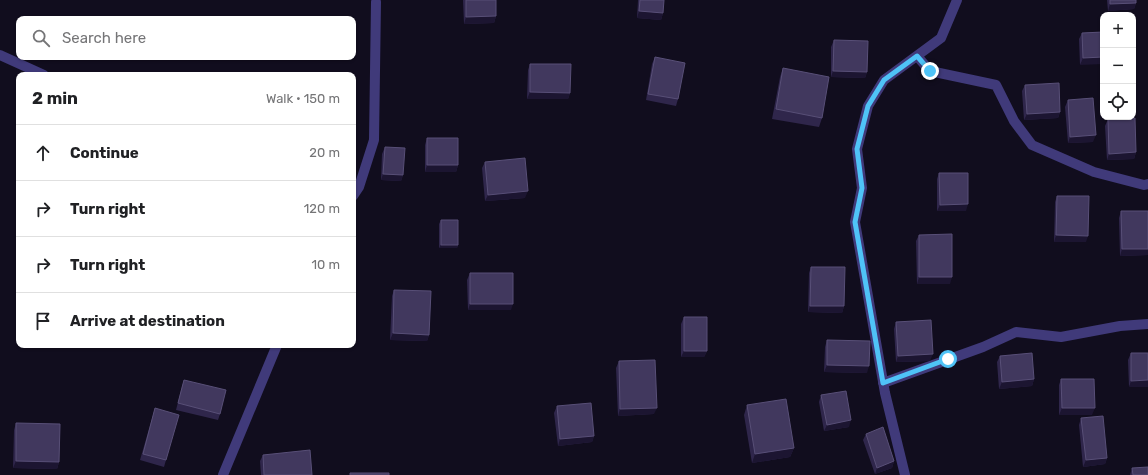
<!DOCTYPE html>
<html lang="en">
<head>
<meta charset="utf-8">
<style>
  body { margin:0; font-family:Rubik,sans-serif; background:#f2f2f2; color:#202124 }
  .controls { position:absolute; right:12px; top:12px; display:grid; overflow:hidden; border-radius:8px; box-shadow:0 1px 3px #0004 }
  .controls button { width:36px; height:36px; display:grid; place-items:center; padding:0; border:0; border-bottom:1px solid #e0e0e0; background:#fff; color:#202124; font:20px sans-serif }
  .stop { position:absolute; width:12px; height:12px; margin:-9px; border:3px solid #4fc3f7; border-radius:50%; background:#fff }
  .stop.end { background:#4fc3f7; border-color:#fff; box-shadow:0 1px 4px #0008 }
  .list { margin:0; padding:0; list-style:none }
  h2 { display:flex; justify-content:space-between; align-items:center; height:52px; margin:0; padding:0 16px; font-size:17px }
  h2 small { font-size:13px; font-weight:400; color:#757577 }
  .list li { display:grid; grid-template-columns:26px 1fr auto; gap:12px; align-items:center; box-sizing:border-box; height:56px; padding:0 16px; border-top:1px solid #e0e0e0 }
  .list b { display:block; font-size:15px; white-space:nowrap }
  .list em { font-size:13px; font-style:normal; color:#757577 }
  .icon { flex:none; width:22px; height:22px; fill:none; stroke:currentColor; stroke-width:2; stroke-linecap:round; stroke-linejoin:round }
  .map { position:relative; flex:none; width:1148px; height:475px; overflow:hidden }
  .search { position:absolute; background:#fff; box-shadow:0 1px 3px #0004; left:16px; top:16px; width:340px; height:44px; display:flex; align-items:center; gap:10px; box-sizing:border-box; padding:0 14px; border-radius:8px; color:#757577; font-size:15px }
  .panel { position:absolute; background:#fff; box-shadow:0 1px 3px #0004; left:16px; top:72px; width:340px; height:276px; border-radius:8px }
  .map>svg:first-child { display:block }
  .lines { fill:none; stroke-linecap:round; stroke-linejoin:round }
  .minor { stroke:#403a7a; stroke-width:10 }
  .wall { fill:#2f264b }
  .shaded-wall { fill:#1c1531 }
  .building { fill:#41385e; stroke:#584f77 }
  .route { stroke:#4fc3f7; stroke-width:5 }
</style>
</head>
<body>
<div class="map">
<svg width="1148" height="475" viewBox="0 0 1148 475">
  <rect width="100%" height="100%" fill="#110d1e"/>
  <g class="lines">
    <path class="minor" d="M0 55 44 75
      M917 56 930 71 996 85 1014 121 1032 145 1094 172 1144 185 1148 184
      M353 196 359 187 374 140 376 2
      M883 383 983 347 1016 332 1061 337 1120 326 1148 324
      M223 475 277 345
      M905 475 885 393 855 222 862 188 857 149 868 106 884 80 941 38 957 0"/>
  </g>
  <path class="wall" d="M463 0H496V16L494 23 464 24Z
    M638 0H664L663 13 661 20 637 18Z
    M1107 0H1136V3L1134 9 1108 11Z
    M1103 32 1080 65 1079 39 1082 33Z
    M834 40 867 72 865 78 831 77V47Z
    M655 57 678 99 676 106 646 100 652 64Z
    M530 64 570 93 568 99H527L528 70Z
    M783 68 822 118 819 127 772 119 780 77Z
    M1025 85 1060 112 1058 118 1024 120 1022 91Z
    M1068 100 1093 142 1068 143 1065 107Z
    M1108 119 1136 152 1134 159 1107 160 1105 126Z
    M427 138 458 165 456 172H425V145Z
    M385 147 403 175 401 181 381 180 382 154Z
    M485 162 525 198 485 201 482 168Z
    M939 173 966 211H937V179Z
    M1057 196 1086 242H1054L1055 202Z
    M1121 211H1148V255L1120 256 1119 218Z
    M441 220 458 245 457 248H439V224Z
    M919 235 950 284H917L916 241Z
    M811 267 844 306 842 313 808 312 809 273Z
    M470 273 511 310H468L467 280Z
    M394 290 429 335 427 341 390 340 392 296Z
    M684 317 707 351 704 357H681V324Z
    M896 322 930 361 896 362 894 329Z
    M827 340 867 373 824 372 825 347Z
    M1131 353H1148L1129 387 1128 360Z
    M1000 356 1034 379 1032 386 999 389 997 362Z
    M619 361 654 414 618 416 616 368Z
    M1061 379 1092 415H1059V385Z
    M184 380 220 414 218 420 176 410 182 386Z
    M821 395 849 427 824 431 819 402Z
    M747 405 794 448 790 457 752 463 744 415Z
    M557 406 594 436 592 442 558 446 554 413Z
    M155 408 166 460 164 467 140 460Z
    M1081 418 1107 458 1105 464 1083 467 1079 425Z
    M16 423 59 462 57 469 13 468 14 430Z
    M866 434 894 461 892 468 875 474 863 440Z
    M263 455 312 475H261L260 461Z
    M1132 468 1148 475H1130Z"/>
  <path class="shaded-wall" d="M1136 3 1134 9 1108 11 1110 4Z
    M639 11 663 13 661 20 637 18Z
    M496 16 494 23 464 24 466 17Z
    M1103 57V64L1080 65 1083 58Z
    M833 71 867 72 865 78 831 77Z
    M530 92 570 93 568 99H527Z
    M1060 112 1058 118 1024 120 1027 114Z
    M1096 135 1093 142 1068 143 1070 137Z
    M1136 152 1134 159 1107 160 1109 154Z
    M427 165H458L456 172H425Z
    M383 174 403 175 401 181 381 180Z
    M528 191 525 198 485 201 488 195Z
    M968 204 966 211H937L940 205Z
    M1056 235 1088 236 1086 242H1054Z
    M441 245H458L457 248H439Z
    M1122 249H1148V255L1120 256Z
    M919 277H952L950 284H917Z
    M470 304H513L511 310H468Z
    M810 306H844L842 313 808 312Z
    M393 333 429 335 427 341 390 340Z
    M684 351H707L704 357H681Z
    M933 354 930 361 896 362 898 356Z
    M827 365 869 366 867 373 824 372Z
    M1034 379 1032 386 999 389 1002 382Z
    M1148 380V387H1129L1131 381Z
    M657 408 654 414 618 416 620 409Z
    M1062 408H1095L1092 415H1059Z
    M851 420 849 427 824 431 827 425Z
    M594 436 592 442 558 446 560 439Z
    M794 448 790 457 752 463 755 454Z
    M1107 458 1105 464 1083 467 1086 460Z
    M16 461 59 462 57 469 13 468Z
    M894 461 892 468 875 474 877 468Z"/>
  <path class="building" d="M466 0H496V16L466 17Z
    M640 0H664L663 13 639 11Z
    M1110 0H1136V3L1110 4Z
    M1103 32V57L1083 58 1082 33Z
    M834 40 868 41 867 72 833 71Z
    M655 57 685 63 678 99 648 94Z
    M530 64H571L570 93 530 92Z
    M783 68 829 77 822 118 776 109Z
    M1059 83 1060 112 1027 114 1025 85Z
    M1093 98 1096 135 1070 137 1068 100Z
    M1135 118 1136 152 1109 154 1108 119Z
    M427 138H458V165H427Z
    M385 147 405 148 403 175 383 174Z
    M525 158 528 191 488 195 485 162Z
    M939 173H968V204L940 205Z
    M1057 196H1089L1088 236 1056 235Z
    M1121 211H1148V249H1122Z
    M441 220H458V245H441Z
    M952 234V277H919V235Z
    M811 267H845L844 306H810Z
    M470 273H513V304H470Z
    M394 290 431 291 429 335 393 333Z
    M684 317H707V351H684Z
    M931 320 933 354 898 356 896 322Z
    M827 340 870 341 869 366 827 365Z
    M1032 353 1034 379 1002 382 1000 356Z
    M1131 353H1148V380L1131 381Z
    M655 360 657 408 620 409 619 361Z
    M1061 379H1094L1095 408H1062Z
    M184 380 226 390 220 414 178 403Z
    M846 391 851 420 827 425 821 395Z
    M786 399 794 448 755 454 747 405Z
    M591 403 594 436 560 439 557 406Z
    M155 408 179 415 166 460 143 454Z
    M1103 416 1107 458 1086 460 1081 418Z
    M16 423 60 424 59 462 16 461Z
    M883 427 894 461 877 468 866 434Z
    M310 450 312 475H264L263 455Z
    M1148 467V475H1133L1132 468Z
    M350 473H389V475H350Z"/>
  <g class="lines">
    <path class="route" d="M930 71 917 56 884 80 868 106 857 149 862 188 855 222 883 383 948 359"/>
  </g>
</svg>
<div class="controls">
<button>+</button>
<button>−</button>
<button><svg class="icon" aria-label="locate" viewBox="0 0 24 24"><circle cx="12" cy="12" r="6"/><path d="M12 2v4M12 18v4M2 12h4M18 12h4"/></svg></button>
</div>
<div class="stop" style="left:948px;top:359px"></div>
<div class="stop end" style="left:930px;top:71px"></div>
<div class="search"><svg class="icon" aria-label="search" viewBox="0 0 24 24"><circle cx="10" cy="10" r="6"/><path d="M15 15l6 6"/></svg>Search here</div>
<section class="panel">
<h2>2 min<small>Walk · 150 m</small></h2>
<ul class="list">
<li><svg class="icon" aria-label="ahead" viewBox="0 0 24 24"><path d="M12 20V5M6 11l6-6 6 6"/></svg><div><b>Continue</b></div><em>20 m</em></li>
<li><svg class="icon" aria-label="right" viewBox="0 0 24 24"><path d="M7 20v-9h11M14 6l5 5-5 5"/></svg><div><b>Turn right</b></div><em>120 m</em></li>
<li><svg class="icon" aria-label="right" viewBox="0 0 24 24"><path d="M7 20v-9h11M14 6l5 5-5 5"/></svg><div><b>Turn right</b></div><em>10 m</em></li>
<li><svg class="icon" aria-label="arrive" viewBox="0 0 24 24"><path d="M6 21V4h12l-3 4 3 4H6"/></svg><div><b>Arrive at destination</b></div></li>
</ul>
</section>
</div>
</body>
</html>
